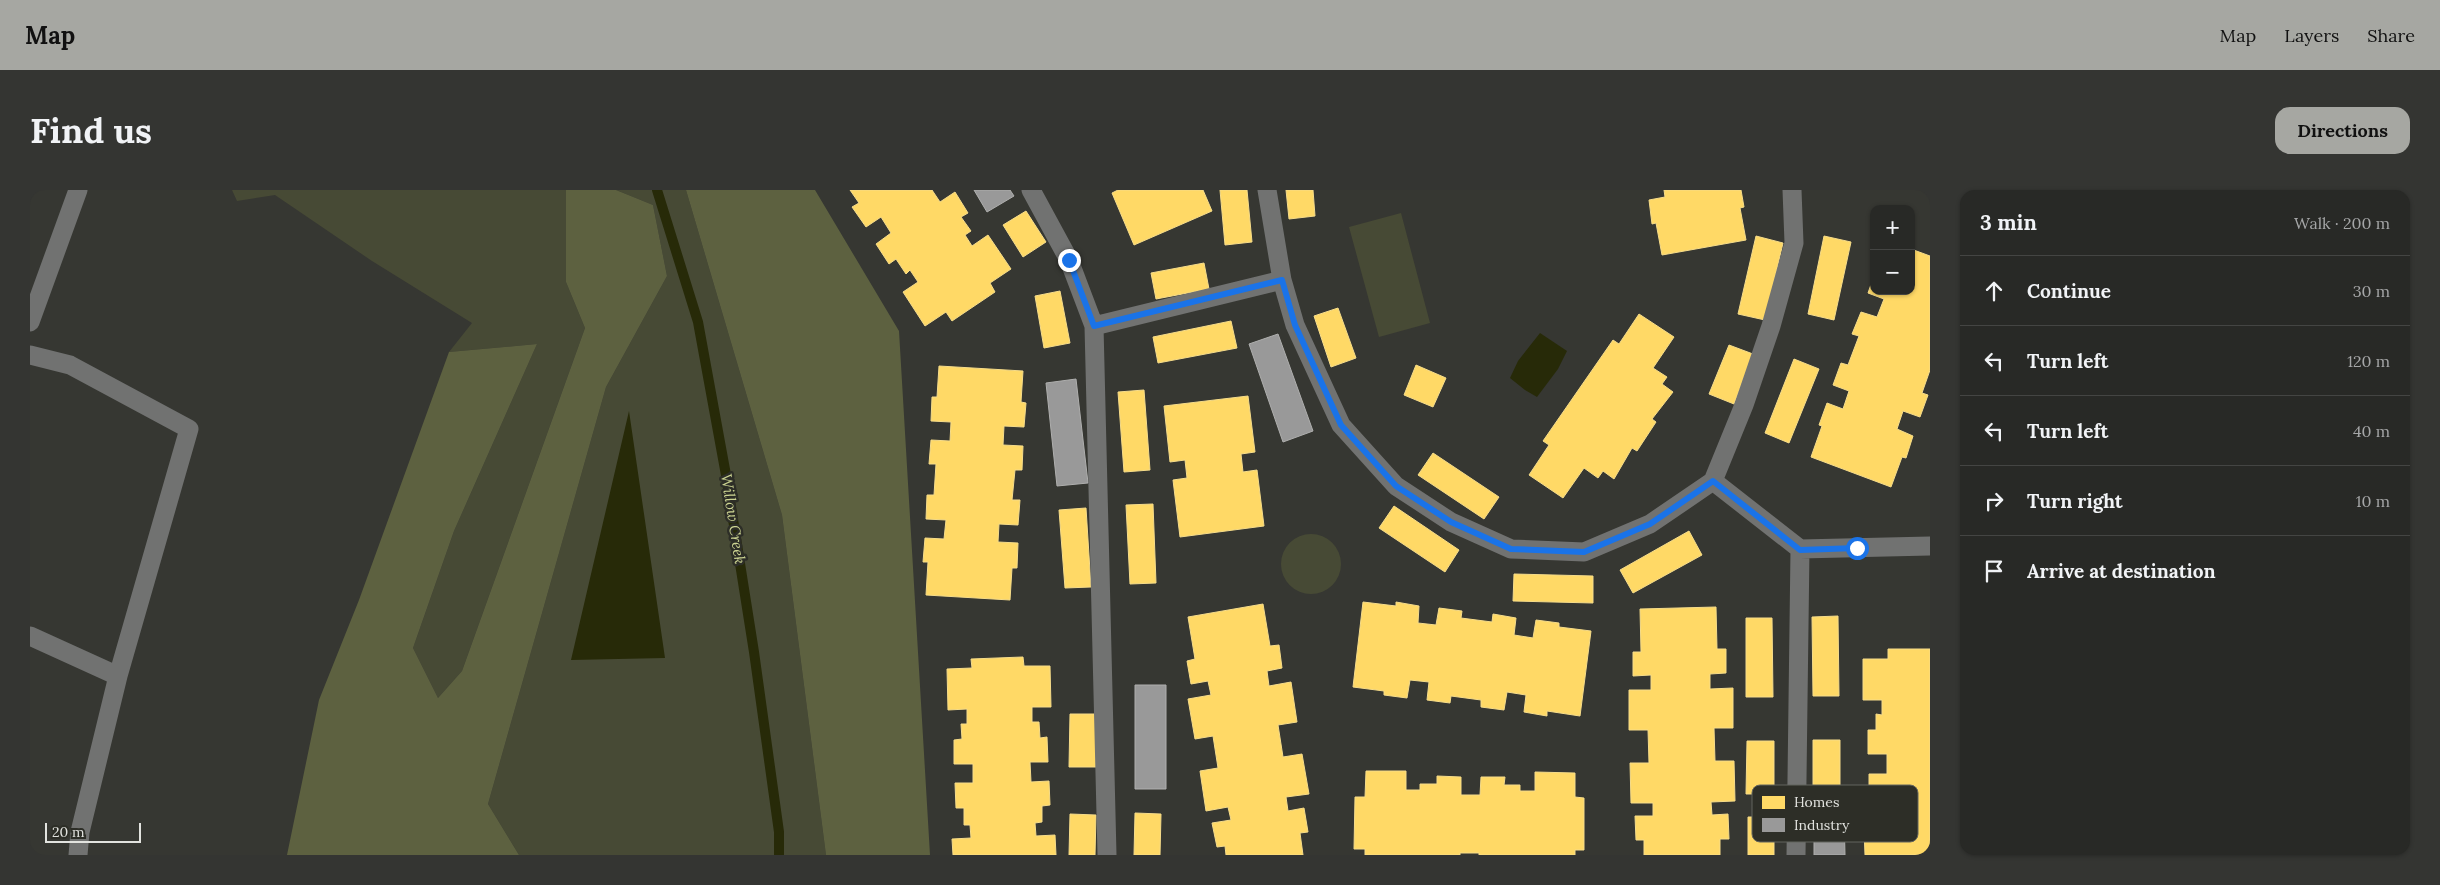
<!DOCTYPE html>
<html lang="en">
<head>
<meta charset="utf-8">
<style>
  body { margin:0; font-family:Lora,serif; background:#343532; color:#f1f3f6 }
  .controls { position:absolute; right:15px; top:15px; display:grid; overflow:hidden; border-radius:10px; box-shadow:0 1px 4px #0004 }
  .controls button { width:45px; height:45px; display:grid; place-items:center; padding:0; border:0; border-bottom:1px solid #444543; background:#282926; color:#f1f3f6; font:25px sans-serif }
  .scale { position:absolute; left:15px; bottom:12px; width:96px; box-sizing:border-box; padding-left:5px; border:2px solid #e2e3df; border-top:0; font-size:14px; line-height:18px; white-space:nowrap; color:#e2e3df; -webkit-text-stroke:4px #2d2e27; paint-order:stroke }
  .stop { position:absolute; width:15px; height:15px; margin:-11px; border:4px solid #1a73e8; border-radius:50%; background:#fff }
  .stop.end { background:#1a73e8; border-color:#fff; box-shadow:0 1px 5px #0008 }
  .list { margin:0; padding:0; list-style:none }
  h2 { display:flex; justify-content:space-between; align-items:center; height:65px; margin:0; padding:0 20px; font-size:21px }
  h2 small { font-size:16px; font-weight:400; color:#a5a6a7 }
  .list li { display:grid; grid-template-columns:32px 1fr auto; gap:15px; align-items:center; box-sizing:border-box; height:70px; padding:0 20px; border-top:1px solid #444543 }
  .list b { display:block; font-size:19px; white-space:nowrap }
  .list em { font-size:16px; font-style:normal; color:#a5a6a7 }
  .icon { flex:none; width:28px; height:28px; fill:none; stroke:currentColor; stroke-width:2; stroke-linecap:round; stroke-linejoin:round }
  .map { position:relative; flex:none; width:1900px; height:665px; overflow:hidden; border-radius:15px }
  header { display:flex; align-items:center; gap:30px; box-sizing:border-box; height:70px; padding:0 25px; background:#a6a7a2; color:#111 }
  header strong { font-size:24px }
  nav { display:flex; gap:28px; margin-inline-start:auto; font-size:18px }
  .intro { display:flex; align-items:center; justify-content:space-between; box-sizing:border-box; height:120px; padding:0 30px }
  h1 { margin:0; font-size:35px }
  .button { padding:12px 22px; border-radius:15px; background:#a6a7a2; color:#111; font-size:18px; font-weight:700 }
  main { display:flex; gap:30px; padding:0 30px }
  aside { flex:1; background:#282926; border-radius:15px; box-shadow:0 1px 4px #0004 }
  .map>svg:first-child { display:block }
  .green { fill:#474a35 }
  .forest { fill:#5d6140 }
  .water { fill:#272a08 }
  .homes { fill:#ffd966; stroke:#f6dc8a }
  .industry { fill:#999; stroke:#afafae }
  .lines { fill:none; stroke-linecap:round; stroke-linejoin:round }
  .stream { stroke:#272a08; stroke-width:10 }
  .lane { stroke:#717271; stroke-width:19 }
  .route { stroke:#1a73e8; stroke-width:6 }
  .labels { text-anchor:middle; stroke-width:5; stroke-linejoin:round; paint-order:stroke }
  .water-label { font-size:15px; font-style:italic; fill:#ccd492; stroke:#2d2e27 }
  .key { fill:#2d2e27; stroke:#63645e; stroke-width:1 }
  .key-label { font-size:14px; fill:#e2e3df }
</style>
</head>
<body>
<header>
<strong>Map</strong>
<nav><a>Map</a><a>Layers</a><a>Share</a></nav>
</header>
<div class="intro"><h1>Find us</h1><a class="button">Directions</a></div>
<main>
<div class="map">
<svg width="1900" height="665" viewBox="0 0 1900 665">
  <rect width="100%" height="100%" fill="#363732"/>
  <path class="green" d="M202 0H536V92L555 138 432 481 408 508 383 458 424 341 507 154 419 162 442 133 342 71 245 5 207 11Z
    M586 0H656L752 325 796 665H489L458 614 576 197 637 86 623 15Z
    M1371 23 1400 133 1349 147 1319 37Z
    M1251 374a30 30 0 1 1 60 0a30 30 0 1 1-60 0Z"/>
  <path class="forest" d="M536 0H586L623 15 637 86 576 197 458 614 489 665H257L289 510 329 410 419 162 507 154 424 341 383 458 408 508 432 481 555 138 536 92Z
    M656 0H785L869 141 900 665H796L752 325Z"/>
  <path class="water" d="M1510 143 1537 161 1528 179 1507 207 1495 200 1480 188 1488 171Z
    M599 221 635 468 541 470Z"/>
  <path class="homes" d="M820 0H902L910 12 925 2 938 23 931 27 941 41 935 45 942 56 958 45 981 79 960 93 965 102 922 131 916 122 895 136 873 102 888 92 880 80 876 84 866 69 859 74 846 54 861 43 851 27 836 37 822 17 829 13Z
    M1088 0H1173L1182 21 1104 55 1082 3Z
    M1190 0H1217L1222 52 1195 55Z
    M1256 0H1283L1285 26 1259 29Z
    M1634 0H1711L1714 17 1710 18 1716 50 1632 65 1626 33 1622 34 1619 10 1635 7Z
    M996 21 1016 52 993 67 973 35Z
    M1726 46 1753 53 1735 130 1708 124Z
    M1794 46 1821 52 1804 130 1778 124Z
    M1881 59 1900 66V180L1892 203 1898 205 1890 227 1873 221 1867 239 1883 246 1876 268 1872 267 1861 297 1781 267 1792 236 1789 235 1797 213 1813 219 1819 201 1803 195 1811 173 1818 175 1829 146 1822 144 1831 122 1847 127 1854 109 1838 103 1844 86V101H1881Z
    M1174 73 1179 99 1126 109 1121 83Z
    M1030 101 1040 153 1014 158 1005 106Z
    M1308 118 1326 168 1301 177 1284 126Z
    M1609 124 1644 147 1623 178 1637 187 1632 194 1643 202 1622 229 1626 232 1607 261 1602 258 1584 289 1573 281 1568 288 1554 278 1533 308 1499 285 1519 255 1513 251 1583 150 1589 154Z
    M1201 131 1207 158 1128 173 1123 147Z
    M1699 155 1723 164 1704 214 1679 204Z
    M1764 169 1789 179 1759 253 1735 243Z
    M1386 175 1416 188 1403 217 1374 205Z
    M909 176 993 181 991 212 996 213 994 237 974 236 973 255 993 256 992 280H985L982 310H990L988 335 969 334 968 352 988 353 987 378H982L980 410 896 405 898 372H893L895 348 914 349 916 330 896 329 897 305H904L906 274H899L901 250 920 251 921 232 901 231 902 207H907Z
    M1114 200 1120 280 1094 282 1088 202Z
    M1218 206 1225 262 1211 264 1213 282 1227 280 1234 336 1150 347 1143 290 1157 288 1155 270 1140 272 1134 216Z
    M1403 263 1469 307 1454 329 1388 285Z
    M1123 314 1126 393 1100 394 1096 315Z
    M1364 316 1429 360 1415 382 1349 338Z
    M1056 318 1061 397 1035 398 1029 320Z
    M1659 341 1672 365 1603 403 1590 380Z
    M1484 384 1563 386V413L1483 411Z
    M1333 412 1366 416V412L1389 416 1388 433 1406 435 1409 418 1432 421 1431 428 1462 432 1463 424 1486 428 1484 445 1503 448 1506 430 1529 433V437L1561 441 1550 526 1517 521V526L1494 522 1496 505 1477 502 1474 520 1451 517V510L1421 506 1420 513 1397 510 1399 492 1380 490 1377 508 1354 505V501L1323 497Z
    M1233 414 1240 456 1249 455 1252 478 1237 481 1239 496 1261 492 1267 532 1248 535 1253 567 1272 564 1279 604 1256 607 1258 621 1274 618 1278 642 1270 643 1273 665H1196L1195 656 1187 657 1182 633 1201 630 1198 617 1176 621 1170 581 1188 578 1183 546 1165 549 1158 509 1181 505 1178 491 1161 494 1157 471 1165 469 1158 427Z
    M1686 417 1687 459H1696V483L1680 484V499L1703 498V538H1684L1685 571H1704L1705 611 1681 612 1682 625 1698 624 1699 649H1690V665H1614V650H1606L1605 626H1623V613H1601L1600 573H1619L1618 540H1599V500H1621V485L1603 486V462H1611L1610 419Z
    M1808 426 1809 506H1783L1782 427Z
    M1716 428H1742L1743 507H1716Z
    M1858 459H1900V665H1835L1834 639 1853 638V625H1847V608H1839V584H1857V564H1838V540H1846V524L1852 525V510H1833V469H1858Z
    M993 467 994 476H1020L1021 517H1002V532H1009L1010 548 1017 547 1018 572H1000L1001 592 1019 591 1020 615 1012 616V632L1005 633 1006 646 1025 645 1026 665H923L922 649 941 648 940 635H934V618H926L925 593H943V574H924V550L932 549 931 534H937V519L918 520 917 479 942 478 941 469Z
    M1040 524H1066V577H1039Z
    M1783 550H1810V603H1783Z
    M1717 551H1744V604H1716Z
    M1336 581H1376V600H1390V594H1407V586L1431 587V605H1450L1451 587H1475L1474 595H1490V601H1505V582L1545 583V607L1554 608V660H1545V665H1449V663H1430V665H1335V659H1324L1325 607H1335Z
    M1105 623 1131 624 1130 665H1104Z
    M1040 624 1066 625 1065 665H1039Z
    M1718 627H1744V665H1718Z"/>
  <path class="industry" d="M944 0H980L984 6 957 22Z
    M1248 144 1283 241 1253 252 1219 154Z
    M1046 189 1058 293 1027 296 1016 193Z
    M1105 495H1136V599H1105Z
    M1814 624 1815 665H1784V625Z"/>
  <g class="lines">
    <path class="stream" d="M627 0 668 132 696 285 724 462 749 642V665"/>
    <path class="lane" d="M1001 0 1039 70 1064 136 1077 665
      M1237 0 1252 90 1265 135 1311 235 1366 296 1421 332 1481 359 1554 362 1620 334 1683 291 1770 359 1900 356
      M0 132 48 0
      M1064 136 1252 90
      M0 165 40 175 159 239 88 486 50 642 48 665
      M1683 291 1714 215 1741 136 1764 53 1762 0
      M0 446 88 486
      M1766 665 1770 359"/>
  </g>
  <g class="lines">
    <path class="route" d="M1039 70 1064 136 1252 90 1265 135 1311 235 1366 296 1421 332 1481 359 1554 362 1620 334 1683 291 1770 360 1827 358"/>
  </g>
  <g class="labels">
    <g class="water-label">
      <text transform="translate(703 329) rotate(81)" y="5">Willow Creek</text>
    </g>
  </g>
  <rect x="1722" y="595" width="166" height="57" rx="8" class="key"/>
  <rect x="1732" y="606" width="23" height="13" fill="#ffd966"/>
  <rect x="1732" y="628" width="23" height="14" fill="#999"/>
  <g class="key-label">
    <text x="1764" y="617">Homes</text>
    <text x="1764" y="640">Industry</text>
  </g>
</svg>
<div class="controls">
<button>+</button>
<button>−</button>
</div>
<div class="scale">20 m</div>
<div class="stop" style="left:1827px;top:358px"></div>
<div class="stop end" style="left:1039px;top:70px"></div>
</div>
<aside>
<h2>3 min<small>Walk · 200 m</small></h2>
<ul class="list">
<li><svg class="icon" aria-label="ahead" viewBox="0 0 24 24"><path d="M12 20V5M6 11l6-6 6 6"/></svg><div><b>Continue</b></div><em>30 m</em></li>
<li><svg class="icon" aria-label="left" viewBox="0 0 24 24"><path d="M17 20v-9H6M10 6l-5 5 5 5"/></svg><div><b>Turn left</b></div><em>120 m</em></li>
<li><svg class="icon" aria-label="left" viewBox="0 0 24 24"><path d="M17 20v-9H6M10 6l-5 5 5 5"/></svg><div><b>Turn left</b></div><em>40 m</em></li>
<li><svg class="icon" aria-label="right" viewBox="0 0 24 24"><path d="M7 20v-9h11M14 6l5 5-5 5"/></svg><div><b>Turn right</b></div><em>10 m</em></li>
<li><svg class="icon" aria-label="arrive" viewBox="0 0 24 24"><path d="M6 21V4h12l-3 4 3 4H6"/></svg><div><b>Arrive at destination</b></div></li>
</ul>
</aside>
</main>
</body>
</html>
